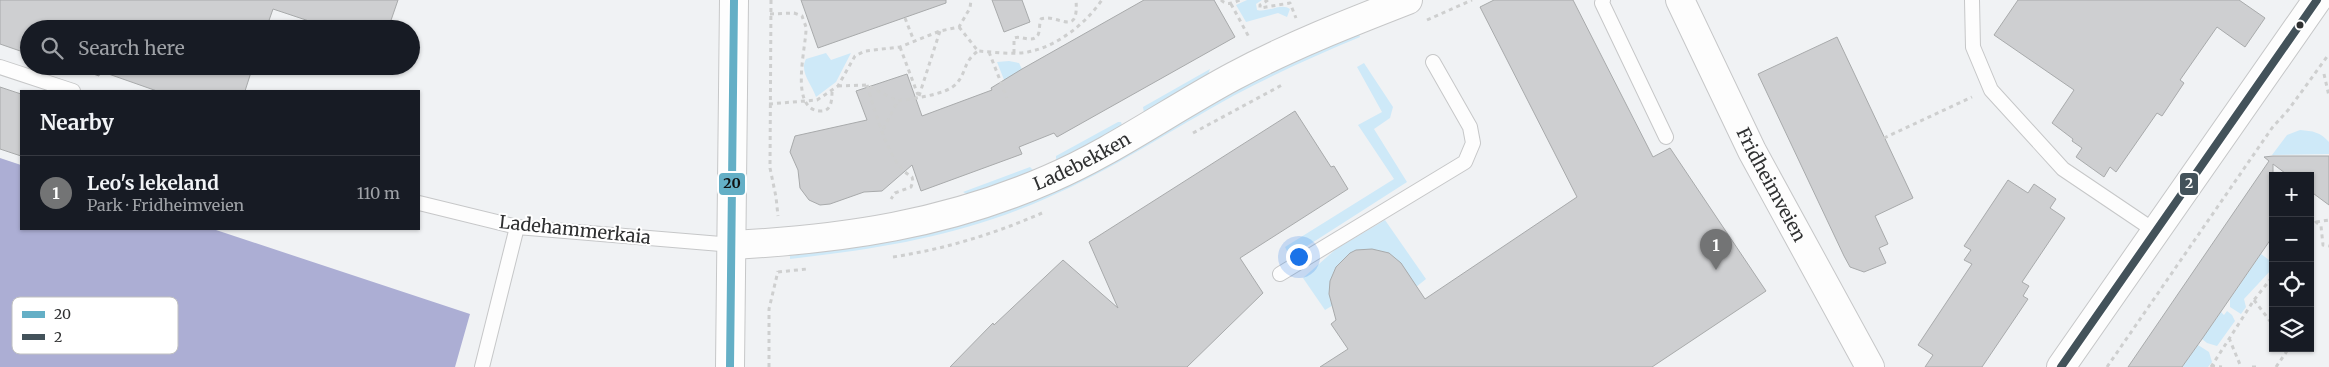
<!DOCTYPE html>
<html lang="en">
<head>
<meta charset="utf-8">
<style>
  body { margin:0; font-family:Merriweather,serif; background:#20242c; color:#f1f3f6 }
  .controls { position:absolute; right:15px; bottom:15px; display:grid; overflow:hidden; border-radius:0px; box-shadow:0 1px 4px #0004 }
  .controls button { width:45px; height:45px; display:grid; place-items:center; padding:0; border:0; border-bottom:1px solid #363941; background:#171b24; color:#f1f3f6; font:25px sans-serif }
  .you { position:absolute; left:1298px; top:256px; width:18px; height:18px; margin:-12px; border:4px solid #fff; border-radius:50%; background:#1a73e8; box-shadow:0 0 0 8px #1a73e833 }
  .badge { display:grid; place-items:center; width:32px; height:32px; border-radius:50%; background:#737475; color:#fff; font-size:16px; font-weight:700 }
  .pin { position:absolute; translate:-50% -41px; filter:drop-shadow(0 1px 2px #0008) }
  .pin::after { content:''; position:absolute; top:26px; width:18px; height:15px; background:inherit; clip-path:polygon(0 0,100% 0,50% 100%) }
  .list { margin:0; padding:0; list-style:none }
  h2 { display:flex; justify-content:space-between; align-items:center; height:65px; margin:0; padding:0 20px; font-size:21px }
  h2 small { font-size:16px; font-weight:400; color:#9ea1a6 }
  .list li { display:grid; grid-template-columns:32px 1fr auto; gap:15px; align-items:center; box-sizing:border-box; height:75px; padding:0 20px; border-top:1px solid #363941 }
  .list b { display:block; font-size:19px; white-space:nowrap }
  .list p { margin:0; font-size:16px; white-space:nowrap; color:#9ea1a6 }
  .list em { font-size:16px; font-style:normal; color:#9ea1a6 }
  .icon { flex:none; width:28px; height:28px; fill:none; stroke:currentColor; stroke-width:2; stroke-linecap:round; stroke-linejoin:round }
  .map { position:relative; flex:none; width:2329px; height:367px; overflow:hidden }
  .search { position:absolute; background:#171b24; box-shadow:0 1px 4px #0004; left:20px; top:20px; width:400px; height:55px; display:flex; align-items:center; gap:12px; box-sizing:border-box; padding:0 18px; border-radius:28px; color:#9ea1a6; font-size:19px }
  .panel { position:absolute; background:#171b24; box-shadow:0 1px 4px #0004; left:20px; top:90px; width:400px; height:140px; border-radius:0px }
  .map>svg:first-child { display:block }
  .green { fill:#cee9f8 }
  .water { fill:#acaed4 }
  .building { fill:#cecfd1; stroke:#a8aaab }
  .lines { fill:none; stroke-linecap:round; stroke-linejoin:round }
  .lane-casing { stroke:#c6c7c8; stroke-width:16 }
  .street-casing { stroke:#c6c7c8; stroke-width:30 }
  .secondary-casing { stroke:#c6c7c8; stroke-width:30 }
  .path { stroke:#cecfcf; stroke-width:3; stroke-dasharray:4 4; stroke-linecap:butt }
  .lane { stroke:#fdfdfd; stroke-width:14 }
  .street { stroke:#fdfdfd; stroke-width:28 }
  .secondary { stroke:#fdfdfd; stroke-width:28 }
  .bus-1-casing { stroke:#fff; stroke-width:11 }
  .bus-2-casing { stroke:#fff; stroke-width:11 }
  .bus-1 { stroke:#64afc6; stroke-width:8 }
  .bus-2 { stroke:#43525a; stroke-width:8 }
  .bus-dot { fill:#2f3031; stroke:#fff; stroke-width:2 }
  .labels { text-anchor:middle; stroke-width:4; stroke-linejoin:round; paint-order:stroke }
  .street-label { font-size:18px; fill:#2f3031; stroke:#fff }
  .key { fill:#fff; stroke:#c1c1c1; stroke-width:1 }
  .key-label { font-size:14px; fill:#2f3031 }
  .line-badge { stroke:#fff; stroke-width:2 }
  .badge-label { font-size:14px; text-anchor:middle; font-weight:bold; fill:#fff }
  .pale-badge-label { font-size:14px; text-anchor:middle; font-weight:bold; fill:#111 }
</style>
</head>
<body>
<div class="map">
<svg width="2329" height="367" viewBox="0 0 2329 367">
  <rect width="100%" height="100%" fill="#f0f2f4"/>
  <path class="green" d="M1247 0H1262L1256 4 1257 10C1268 13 1281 2 1290 9L1287 17 1278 13 1246 22 1236 5Z
    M1358 31 1360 37C1317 55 1274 74 1233 96 1171 130 1112 170 1047 198 961 236 883 248 790 259V256L877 243 1231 91Z
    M826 53 831 60 851 53 836 82 816 97C812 84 799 72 806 59Z
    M1009 61 1019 63 1022 69 1019 71 1028 87 1012 100 997 62Z
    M1364 63 1393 107 1390 118 1374 129 1407 182 1290 257 1285 247 1394 179 1358 125 1382 112 1357 67Z
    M1210 69 1206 80 1146 114 1144 113 1143 107Z
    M1118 122H1121L1123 128 1081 152 1056 161V156Z
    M2300 130C2313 131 2320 132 2329 142V154L2272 155 2287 135Z
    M1030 167 1034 171 973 197 963 192Z
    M1385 220 1426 279 1411 291 1340 301 1325 310 1303 278 1336 249Z
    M2261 254 2269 260 2272 269 2244 299 2246 307 2241 314 2230 307V299Z
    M2227 311 2232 315 2235 321 2217 346 2207 343 2202 339 2221 312 2224 315Z
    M2198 345 2209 352 2212 362 2208 367H2182Z"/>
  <path class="water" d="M0 158 21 165V229H213L470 314 455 367H0Z"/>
  <path class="building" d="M0 0H398L388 29H333L273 9 266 29H29V54L0 44Z
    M801 0H946V3L818 48Z
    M992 0H1022L1030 22 1004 32Z
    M1144 0H1214L1235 37 1057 137 1054 133 1019 147 1022 154 921 191 912 165 882 191 864 192 830 204 820 205 809 200 800 188 798 170 790 152 795 136 867 120 856 91 907 74 922 116 992 90 991 88 1022 69Z
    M1494 0H1573L1653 157 1670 148 1766 291 1652 367H1320L1348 349 1331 324 1336 320 1329 294 1330 281 1336 267 1350 253 1356 250 1372 249 1389 253 1401 263 1425 299 1577 197 1480 7Z
    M2018 0H2239L2265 18 2245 47 2217 27 2180 80 2184 83 2162 116 2157 113 2116 172 2110 167 2104 177 2076 157 2082 148 2072 141 2073 139 2052 123 2074 90 1994 35Z
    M1837 37 1913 198 1875 216 1888 244 1879 248 1886 263 1864 272 1850 267 1844 256 1758 74Z
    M70 66H253L245 91H157L100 71 99 76Z
    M0 87 21 94V156L0 149Z
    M1295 111 1331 167 1334 166 1348 189 1240 258 1263 293 1187 367H950L993 323 994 325 1063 260 1118 308 1089 242Z
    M2273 156H2329V205L2310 191V176H2289L2273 164V236L2202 339 2182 367H2128L2269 161 2264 157Z
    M2008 180 2028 193 2034 184 2056 199 2050 208 2065 218 2022 282 2029 286 2023 296 2028 299 1982 367H1925L1933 355 1918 345 1972 264 1964 260 1971 250 1964 246Z"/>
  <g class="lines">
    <g class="lane-casing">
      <path id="lane" d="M1603 0 1602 3 1666 137
        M1972 0 1973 47 1991 90 2063 169 2155 231
        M0 67 73 91
        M419 203 517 227 733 245
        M1280 274 1465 162 1473 143 1470 127 1433 62
        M482 367 517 227"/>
    </g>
    <g class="street-casing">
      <g id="street">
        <path id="s1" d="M1680 0 1752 151 1870 367"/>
        <path id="s2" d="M733 245C844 239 946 224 1049 179 1114 151 1172 109 1234 76 1290 46 1349 23 1408 0"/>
      </g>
    </g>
    <g class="secondary-casing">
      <path id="secondary" d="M730 367 734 0
        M2061 367 2317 0"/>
    </g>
    <path class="path" d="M771 0 770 168 776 197 778 216
      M1221 0C1227 6 1233 3 1240 0
      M1268 0 1260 5V8L1290 3 1296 18
      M1231 4 1250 39
      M770 14 794 13 802 16C803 19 805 24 806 27 807 45 788 109 820 111 831 112 832 101 832 92
      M905 18 914 41
      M1427 20 1472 0
      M959 27 978 51C994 52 1012 55 1028 52 1058 46 1085 24 1102 0
      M900 47 918 95
      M989 52 1007 98
      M1014 53V38C1022 35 1032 44 1038 35 1040 31 1039 24 1041 19 1058 13 1079 39 1076 0
      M2324 74 2329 96
      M867 85C876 112 887 163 912 177L913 181 911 187 895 193 891 199
      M838 86 866 85 898 101C914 98 947 95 957 83 967 71 963 62 978 51
      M919 96 940 31
      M769 104 817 100 838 86 855 56 865 51 900 47 940 31 959 27 970 8 971 0
      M883 129 898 101
      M1193 133 1282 85
      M1884 138 1972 97
      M2316 222 2329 220
      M2310 229 2316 222 2321 226 2323 245 2329 246
      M893 257C945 249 994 234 1042 213
      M778 272 807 269
      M2254 300 2273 325
      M2229 338 2241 367
      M2211 366 2222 367
      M769 367V309L778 271
      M2107 367 2272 128 2289 109 2329 54
      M2211 367 2254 300 2273 276
      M2252 367H2256
      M2276 367 2287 351 2286 348"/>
    <use href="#lane" class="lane"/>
    <use href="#street" class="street"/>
    <use href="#secondary" class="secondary"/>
    <g class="bus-1-casing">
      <path id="bus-1" d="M730 367 734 0"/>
    </g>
    <g class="bus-2-casing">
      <path id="bus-2" d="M2061 367 2317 0"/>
    </g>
    <use href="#bus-1" class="bus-1"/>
    <use href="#bus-2" class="bus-2"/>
  </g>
  <circle class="bus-dot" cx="2300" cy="25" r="4.5"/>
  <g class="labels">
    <g class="street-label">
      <text dy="6" stroke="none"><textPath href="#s2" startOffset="362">Ladebekken</textPath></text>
      <text dy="6" stroke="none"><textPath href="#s1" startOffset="206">Fridheimveien</textPath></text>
      <text transform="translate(575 230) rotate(6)" y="6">Ladehammerkaia</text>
    </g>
  </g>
  <rect x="12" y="297" width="166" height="57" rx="8" class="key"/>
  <rect x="22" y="311" width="23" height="7" fill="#64afc6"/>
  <rect x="22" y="334" width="23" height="6" fill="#43525a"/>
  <g class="key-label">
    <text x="54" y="319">20</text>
    <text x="54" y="342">2</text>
  </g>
  <g class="line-badge">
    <rect x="718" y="172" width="28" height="24" rx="5" fill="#64afc6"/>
    <rect x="2179" y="172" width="20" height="24" rx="5" fill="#43525a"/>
  </g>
  <g class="badge-label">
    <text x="2189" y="188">2</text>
  </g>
  <g class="pale-badge-label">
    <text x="732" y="188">20</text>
  </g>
</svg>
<div class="controls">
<button>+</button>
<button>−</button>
<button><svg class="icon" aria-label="locate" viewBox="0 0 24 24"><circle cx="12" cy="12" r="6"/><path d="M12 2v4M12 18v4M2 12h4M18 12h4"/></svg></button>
<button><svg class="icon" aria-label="layers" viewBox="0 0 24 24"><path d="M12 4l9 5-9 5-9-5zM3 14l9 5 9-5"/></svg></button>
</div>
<div class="you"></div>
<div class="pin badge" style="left:1716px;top:270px">1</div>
<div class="search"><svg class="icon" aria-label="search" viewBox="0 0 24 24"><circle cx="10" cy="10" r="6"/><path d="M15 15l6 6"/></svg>Search here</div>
<section class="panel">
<h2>Nearby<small></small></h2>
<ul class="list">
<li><span class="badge">1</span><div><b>Leo's lekeland</b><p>Park · Fridheimveien</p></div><em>110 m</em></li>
</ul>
</section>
</div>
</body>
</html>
